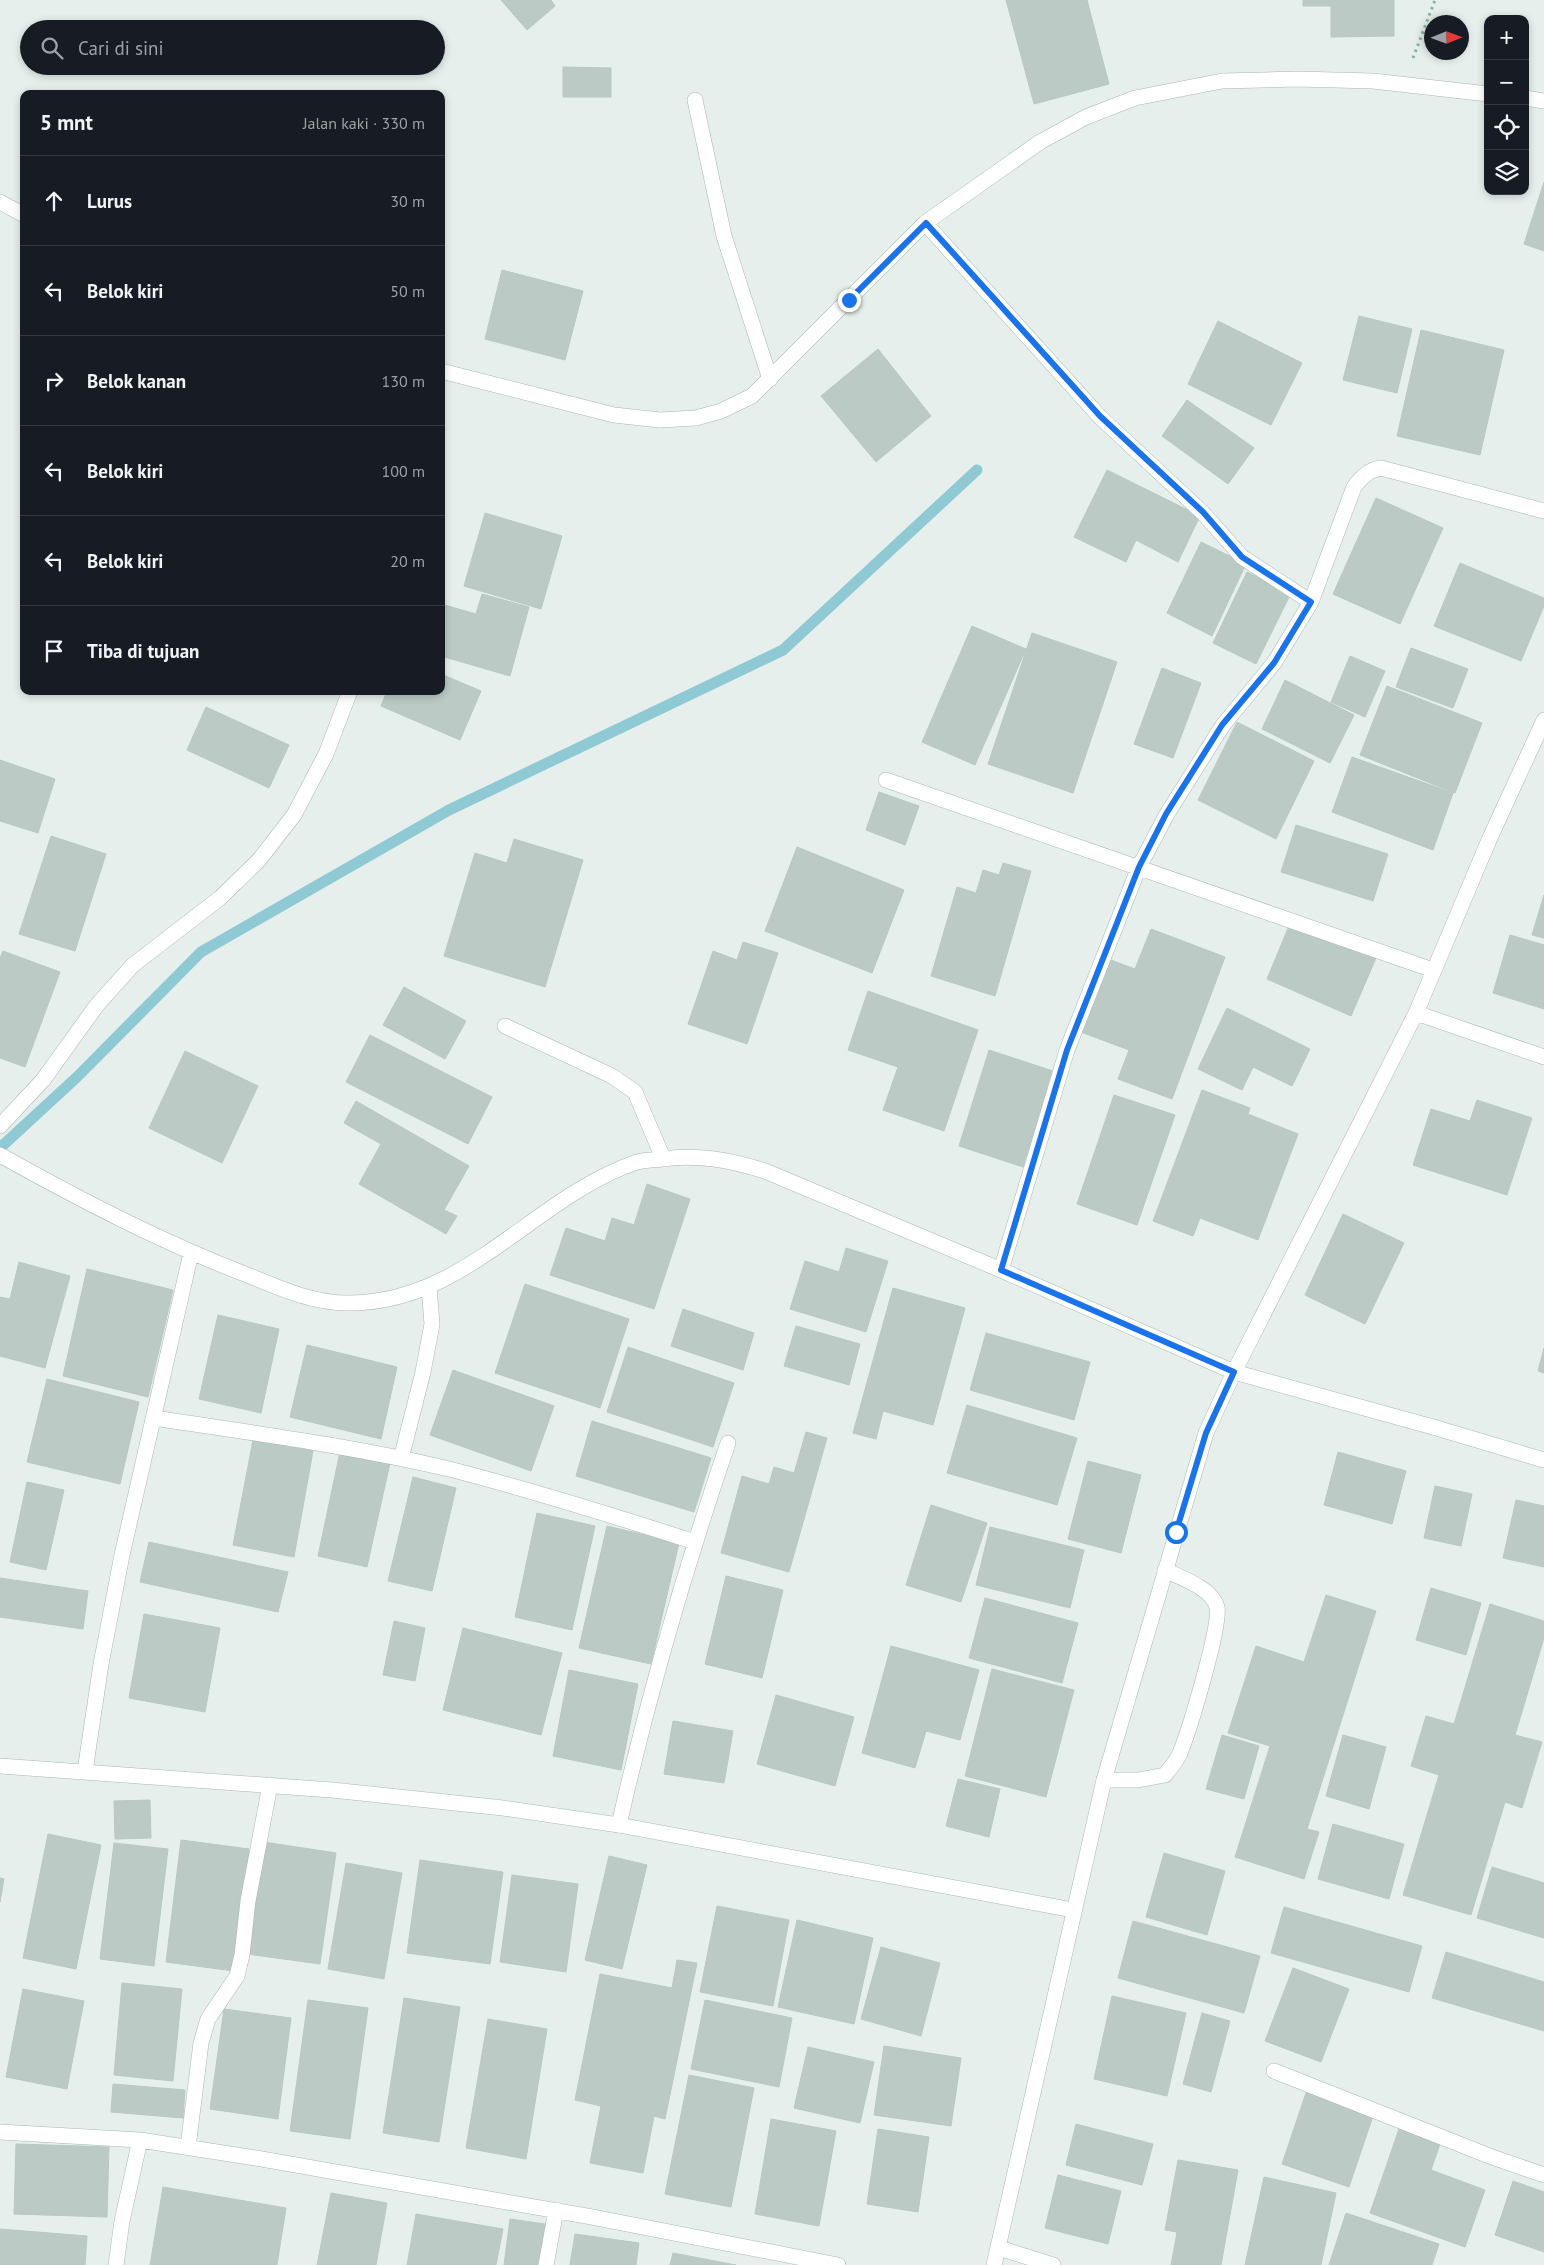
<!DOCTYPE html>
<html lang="id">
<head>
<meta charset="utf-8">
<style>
  body { margin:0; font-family:"PT Sans",sans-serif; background:#20242c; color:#f1f3f6 }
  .controls { position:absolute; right:15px; top:15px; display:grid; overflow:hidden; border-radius:10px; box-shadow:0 2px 8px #0003 }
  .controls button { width:45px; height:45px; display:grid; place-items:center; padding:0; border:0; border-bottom:1px solid #363941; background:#171b24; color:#f1f3f6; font:25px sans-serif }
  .compass { position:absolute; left:1424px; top:15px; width:45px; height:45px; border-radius:50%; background:#171b24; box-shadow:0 2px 8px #0003; rotate:89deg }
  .stop { position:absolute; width:15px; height:15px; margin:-11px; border:4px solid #1a73e8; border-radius:50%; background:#fff }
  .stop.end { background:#1a73e8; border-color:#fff; box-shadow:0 1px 5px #0008 }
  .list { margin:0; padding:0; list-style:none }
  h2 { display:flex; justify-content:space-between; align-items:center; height:65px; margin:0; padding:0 20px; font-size:21px }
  h2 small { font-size:16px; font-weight:400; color:#9ea1a6 }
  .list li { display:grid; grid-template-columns:32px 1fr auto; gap:15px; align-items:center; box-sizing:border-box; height:90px; padding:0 20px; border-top:1px solid #363941 }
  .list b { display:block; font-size:19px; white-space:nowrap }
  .list em { font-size:16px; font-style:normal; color:#9ea1a6 }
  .icon { flex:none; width:28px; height:28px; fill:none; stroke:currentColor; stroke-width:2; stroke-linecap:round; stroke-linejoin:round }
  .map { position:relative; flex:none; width:1544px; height:2265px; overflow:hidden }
  .search { position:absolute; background:#171b24; box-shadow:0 2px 8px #0003; left:20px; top:20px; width:425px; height:55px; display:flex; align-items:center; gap:12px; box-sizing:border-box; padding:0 18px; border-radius:28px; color:#9ea1a6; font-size:19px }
  .panel { position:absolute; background:#171b24; box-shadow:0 2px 8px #0003; left:20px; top:90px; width:425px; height:605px; border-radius:10px }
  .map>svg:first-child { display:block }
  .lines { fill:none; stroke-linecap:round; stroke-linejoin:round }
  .stream { stroke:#8ec9d4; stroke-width:11 }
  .building { fill:#bbcac4; stroke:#b8c9c2 }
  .lane-casing { stroke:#a8b8b2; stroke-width:16 }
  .street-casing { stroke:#a8b8b2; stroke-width:16 }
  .secondary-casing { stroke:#a4bbb3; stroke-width:16 }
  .path { stroke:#86b3a5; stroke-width:3; stroke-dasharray:2.5 4; stroke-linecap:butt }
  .lane { stroke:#fff; stroke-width:15 }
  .street { stroke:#fff; stroke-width:15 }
  .secondary { stroke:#fff; stroke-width:15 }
  .route { stroke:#1a73e8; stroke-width:6 }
</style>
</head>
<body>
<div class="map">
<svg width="1544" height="2265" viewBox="0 0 1544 2265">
  <rect width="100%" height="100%" fill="#e6efeb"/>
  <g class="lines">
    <path class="stream" d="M0 1148 77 1077 201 952 449 810 783 650 977 470"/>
  </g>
  <path class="building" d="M501 0H551L555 6 527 30Z
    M1006 0H1087L1109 84 1034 104Z
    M1303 0H1394V36L1331 37V6H1303Z
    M563 67 611 68V97H563Z
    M1544 182V251L1524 244Z
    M502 270 583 291 565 360 485 339Z
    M1359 316 1412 329 1397 393 1343 380Z
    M1218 321 1302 363 1271 425 1188 384Z
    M1421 330 1504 350 1480 455 1397 436Z
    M878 349 931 416 876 462 821 396Z
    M1187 400 1254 448 1228 484 1162 436Z
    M1107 470 1200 516 1178 562 1136 540 1126 562 1074 537Z
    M1376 498 1443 528 1400 624 1333 594Z
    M485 513 562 536 541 609 464 586Z
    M1201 542 1246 564 1212 636 1167 613Z
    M1460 563 1544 598V606L1521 661 1434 626Z
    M1247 572 1291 593 1256 664 1213 643Z
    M482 594 529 607 510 676 441 656V604L476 614Z
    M972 626 1026 649 975 765 922 742Z
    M1032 633 1117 662 1073 793 988 764Z
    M1411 648 1468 669 1453 708 1396 687Z
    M1350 656 1385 671 1365 717 1331 702Z
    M1162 668 1201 683 1173 758 1134 744Z
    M441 674 481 691 460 740 381 706 387 691H441Z
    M1285 680 1354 715 1330 763 1262 729Z
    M1387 686 1482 723 1455 793 1360 755Z
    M206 707 289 745 269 788 187 750Z
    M1237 722 1314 761 1276 839 1198 800Z
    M1352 757 1453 793 1433 850 1332 812Z
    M0 760 55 779 38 833 0 821Z
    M879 792 919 806 905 845 866 830Z
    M1296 825 1388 854 1373 901 1281 872Z
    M51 836 106 854 75 951 19 934Z
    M514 839 583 860 545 987 444 956 475 853 507 863Z
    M797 847 904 890 872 973 765 931Z
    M1003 863 1031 871 995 996 931 976 957 887 976 893 983 870 999 875Z
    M1544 895V938L1532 935Z
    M1291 921 1376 958 1351 1016 1267 979Z
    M1151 929 1225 957 1172 1099 1118 1079 1129 1050 1081 1032 1108 959 1135 969Z
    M1510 935 1544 945V1009L1493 993Z
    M743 942 778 953 747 1044 688 1024 713 951 737 960Z
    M3 951 60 972 25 1067 0 1058V958Z
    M404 987 466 1021 445 1059 383 1025Z
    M868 991 978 1030 944 1131 883 1110 898 1067 848 1050Z
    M1227 1008 1310 1049 1292 1086 1253 1067 1242 1090 1198 1069Z
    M370 1035 492 1097 468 1144 346 1082Z
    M989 1050 1053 1071 1023 1167 959 1146Z
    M185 1051 258 1086 222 1163 149 1128Z
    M1202 1090 1250 1108 1248 1114 1298 1134 1258 1240 1200 1218 1193 1236 1153 1221Z
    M1114 1095 1175 1115 1137 1225 1077 1204Z
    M1477 1100 1532 1118 1507 1195 1413 1165 1431 1109 1470 1121Z
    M356 1101 469 1166 444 1210 457 1216 446 1234 359 1184 381 1144 344 1123Z
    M647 1184 690 1199 654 1309 550 1275 566 1228 605 1241 612 1218 634 1225Z
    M1343 1214 1404 1243 1365 1324 1305 1295Z
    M846 1248 888 1261 866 1332 790 1309 805 1261 839 1272Z
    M19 1262 70 1276 45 1368 0 1356V1297L10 1299Z
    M87 1269 173 1290 148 1397 63 1376Z
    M525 1284 629 1319 600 1408 495 1373Z
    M893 1288 965 1308 933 1425 883 1411 876 1439 853 1433Z
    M683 1309 754 1333 743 1370 671 1346Z
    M218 1315 279 1329 261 1413 199 1399Z
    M796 1326 860 1344 849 1385 784 1366Z
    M986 1333 1090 1362 1074 1420 970 1390Z
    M307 1345 397 1367 381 1439 290 1417Z
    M628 1347 734 1383 713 1447 607 1412Z
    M1544 1348V1373L1538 1371Z
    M453 1370 554 1406 531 1471 430 1435Z
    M47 1379 139 1402 120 1484 27 1462Z
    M967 1405 1077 1438 1057 1505 947 1473Z
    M592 1421 711 1458 694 1512 576 1476Z
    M806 1432 827 1438 789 1572 721 1553 742 1476 769 1484 774 1467 794 1473Z
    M253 1440 313 1451 294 1557 233 1545Z
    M340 1452 390 1463 367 1567 318 1556Z
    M1338 1452 1406 1471 1392 1524 1324 1505Z
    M1088 1461 1141 1475 1121 1553 1068 1539Z
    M413 1477 456 1488 432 1591 388 1581Z
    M27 1482 64 1490 46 1570 10 1562Z
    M1435 1486 1472 1494 1461 1546 1424 1538Z
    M1516 1500 1544 1506V1567L1503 1558Z
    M931 1505 987 1523 961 1602 906 1585Z
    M537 1513 595 1526 572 1630 515 1617Z
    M607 1526 679 1543 651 1664 579 1648Z
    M990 1527 1084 1550 1070 1608 976 1585Z
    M149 1542 288 1572 278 1612 140 1582Z
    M726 1576 783 1590 762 1678 705 1664Z
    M0 1578 88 1591 83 1629 0 1617Z
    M1431 1588 1481 1603 1466 1655 1416 1640Z
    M1326 1595 1376 1611 1307 1829 1319 1832 1304 1879 1235 1857 1270 1746 1228 1733 1256 1646 1304 1662Z
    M985 1598 1078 1623 1062 1683 969 1658Z
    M1490 1604 1544 1621V1638L1515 1735 1542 1742 1522 1808 1505 1802 1471 1915 1403 1895 1439 1775 1411 1766 1426 1716 1454 1724Z
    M144 1614 220 1628 205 1712 129 1698Z
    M394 1621 425 1628 415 1681 383 1675Z
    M463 1628 562 1653 541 1735 443 1710Z
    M891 1646 979 1670 960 1740 926 1731 915 1768 862 1753Z
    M992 1669 1074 1690 1046 1797 965 1776Z
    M569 1670 638 1684 621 1770 553 1756Z
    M776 1695 854 1717 835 1786 757 1764Z
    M673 1721 733 1731 724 1783 664 1774Z
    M1222 1735 1259 1746 1244 1799 1206 1789Z
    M1343 1735 1386 1747 1369 1809 1326 1796Z
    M958 1779 1000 1789 989 1837 946 1826Z
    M150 1800 151 1838 115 1839 114 1801Z
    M1333 1824 1404 1844 1389 1899 1318 1879Z
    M48 1834 101 1845 76 1969 23 1958Z
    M181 1840 249 1849 234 1971 166 1962Z
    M264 1842 336 1853 320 1964 247 1954Z
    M114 1843 168 1849 154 1966 100 1959Z
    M1164 1853 1225 1871 1207 1935 1146 1917Z
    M609 1856 647 1865 622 1969 585 1960Z
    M420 1860 503 1872 490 1964 407 1953Z
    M346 1863 402 1873 384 1979 328 1969Z
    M1492 1867 1544 1883V1938L1477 1918Z
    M512 1875 578 1884 566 1972 500 1962Z
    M0 1878 4 1879 0 1902Z
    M717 1906 789 1920 773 2006 700 1992Z
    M1284 1907 1422 1946 1409 1992 1271 1953Z
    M797 1920 873 1938 854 2024 778 2007Z
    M1133 1921 1260 1956 1244 2013 1118 1978Z
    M881 1947 940 1963 921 2036 861 2019Z
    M1446 1952 1544 1982V2031L1432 1998Z
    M677 1960 697 1963 665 2119 654 2116 643 2173 590 2163 601 2106 575 2100 600 1974 672 1988Z
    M1293 1968 1349 1989 1321 2062 1265 2041Z
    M122 1983 182 1989 173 2081 114 2075Z
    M23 1989 84 2001 67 2089 6 2077Z
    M1112 1996 1186 2013 1167 2096 1094 2079Z
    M404 1998 460 2007 439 2142 383 2133Z
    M308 2000 368 2008 350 2139 290 2131Z
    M705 2000 792 2018 779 2087 691 2069Z
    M224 2009 291 2018 278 2119 210 2109Z
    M1202 2013 1230 2021 1211 2092 1183 2084Z
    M488 2019 547 2029 526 2159 466 2148Z
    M884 2046 961 2058 951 2126 874 2115Z
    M808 2047 874 2062 860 2123 794 2108Z
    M689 2075 754 2088 731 2207 665 2194Z
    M113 2084 185 2090 183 2118 111 2112Z
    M1307 2090 1374 2113 1349 2187 1282 2164Z
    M771 2119 836 2131 819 2226 755 2214Z
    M1076 2124 1153 2144 1142 2185 1066 2165Z
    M1400 2126 1441 2141 1431 2170 1485 2190 1465 2247 1370 2213Z
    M878 2129 929 2137 918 2212 867 2204Z
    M16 2144 109 2147 107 2217 14 2214Z
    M1178 2160 1238 2170 1221 2265H1171L1177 2232 1165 2230Z
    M1058 2175 1121 2191 1108 2244 1045 2228Z
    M1264 2177 1336 2193 1321 2265H1245Z
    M1513 2181 1544 2192V2252L1495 2235Z
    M163 2187 286 2208 277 2265H150Z
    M331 2193 387 2203 376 2265H317Z
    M1346 2213 1439 2244 1432 2265H1329Z
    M416 2214 503 2229 496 2265H407Z
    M510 2219 545 2224 539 2265H504Z
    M0 2229 87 2236 85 2265H0Z
    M575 2234 639 2243 636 2265H570Z
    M673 2253 736 2265H670Z"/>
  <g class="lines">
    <g class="lane-casing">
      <path id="lane" d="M695 100 724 236 770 379
        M1104 1780H1138L1165 1775C1170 1768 1177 1761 1180 1753 1189 1731 1221 1626 1217 1607 1212 1588 1181 1578 1165 1570"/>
    </g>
    <g class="street-casing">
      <path id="street" d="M1525 98 1544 101
        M0 202 24 215
        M925 223 1100 417 1203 513 1242 557 1311 602 1274 663 1223 725 1167 814 1139 867 1067 1050 1001 1270
        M441 371 614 415 660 420 696 418 721 411 752 396 925 223 1040 142 1086 117 1135 98 1222 81 1297 79 1373 81 1488 94
        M1311 602 1354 487C1362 477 1368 470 1381 468L1544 511
        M886 780 1433 970
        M1416 1013 1544 1057
        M505 1026 612 1076 635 1092 663 1158
        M0 1126 43 1080 97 1005 133 965 220 898 259 860 294 815 326 754 350 691
        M0 1155C81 1200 163 1243 250 1276 281 1289 316 1304 351 1303 467 1302 534 1197 637 1162 645 1160 654 1160 662 1159 698 1154 730 1160 765 1171L1001 1270 1234 1372 1416 1013 1489 840 1544 720
        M154 1418C253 1433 352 1446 449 1469 532 1490 614 1516 695 1542
        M401 1459 423 1372 432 1324 429 1287
        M85 1771 101 1664 122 1555 191 1253
        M619 1825C648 1696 685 1569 728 1443
        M1274 2071 1492 2157 1544 2175
        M0 2132 140 2140 256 2158 592 2217 838 2265
        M188 2147 201 2043 208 2019 237 1976 242 1955 248 1901 270 1785
        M999 2248 1053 2265
        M116 2265 122 2221 140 2140
        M546 2265 556 2210"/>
    </g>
    <g class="secondary-casing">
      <path id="secondary" d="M0 1766 332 1790 503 1808 619 1825 1073 1910
        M994 2265 1104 1780 1206 1433 1234 1372 1433 1427 1544 1460"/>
    </g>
    <path class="path" d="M1413 58 1435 0"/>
    <use href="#lane" class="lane"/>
    <use href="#street" class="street"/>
    <use href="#secondary" class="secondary"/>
  </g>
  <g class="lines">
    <path class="route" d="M849 300 926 223 1100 416 1203 512 1242 557 1311 602 1274 663 1222 725 1166 814 1139 867 1067 1050 1001 1270 1234 1372 1206 1433 1176 1532"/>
  </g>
</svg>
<div class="controls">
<button>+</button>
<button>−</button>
<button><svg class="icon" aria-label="locate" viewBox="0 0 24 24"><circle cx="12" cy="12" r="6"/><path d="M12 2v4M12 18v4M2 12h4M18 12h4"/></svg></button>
<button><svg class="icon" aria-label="layers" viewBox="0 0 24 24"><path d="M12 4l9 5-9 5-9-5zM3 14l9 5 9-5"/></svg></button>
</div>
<svg class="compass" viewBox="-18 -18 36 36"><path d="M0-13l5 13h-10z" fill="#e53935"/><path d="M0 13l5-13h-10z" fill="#9ea1a6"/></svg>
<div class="stop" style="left:1176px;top:1532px"></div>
<div class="stop end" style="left:849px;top:300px"></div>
<div class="search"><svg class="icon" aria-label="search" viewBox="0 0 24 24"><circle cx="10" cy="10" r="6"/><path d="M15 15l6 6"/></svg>Cari di sini</div>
<section class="panel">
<h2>5 mnt<small>Jalan kaki · 330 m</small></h2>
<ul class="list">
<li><svg class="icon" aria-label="ahead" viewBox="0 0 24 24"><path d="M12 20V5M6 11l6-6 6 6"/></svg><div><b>Lurus</b></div><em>30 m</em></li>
<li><svg class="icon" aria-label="left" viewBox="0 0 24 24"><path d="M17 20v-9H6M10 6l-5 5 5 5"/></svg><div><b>Belok kiri</b></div><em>50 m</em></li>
<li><svg class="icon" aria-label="right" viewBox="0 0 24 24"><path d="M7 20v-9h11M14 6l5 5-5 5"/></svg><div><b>Belok kanan</b></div><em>130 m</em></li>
<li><svg class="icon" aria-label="left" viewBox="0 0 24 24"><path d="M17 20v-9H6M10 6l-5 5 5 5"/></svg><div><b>Belok kiri</b></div><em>100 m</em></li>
<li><svg class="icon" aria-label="left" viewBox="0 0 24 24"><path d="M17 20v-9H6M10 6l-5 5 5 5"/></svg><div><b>Belok kiri</b></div><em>20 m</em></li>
<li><svg class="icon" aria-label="arrive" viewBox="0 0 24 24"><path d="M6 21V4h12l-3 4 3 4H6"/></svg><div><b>Tiba di tujuan</b></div></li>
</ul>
</section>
</div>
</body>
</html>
